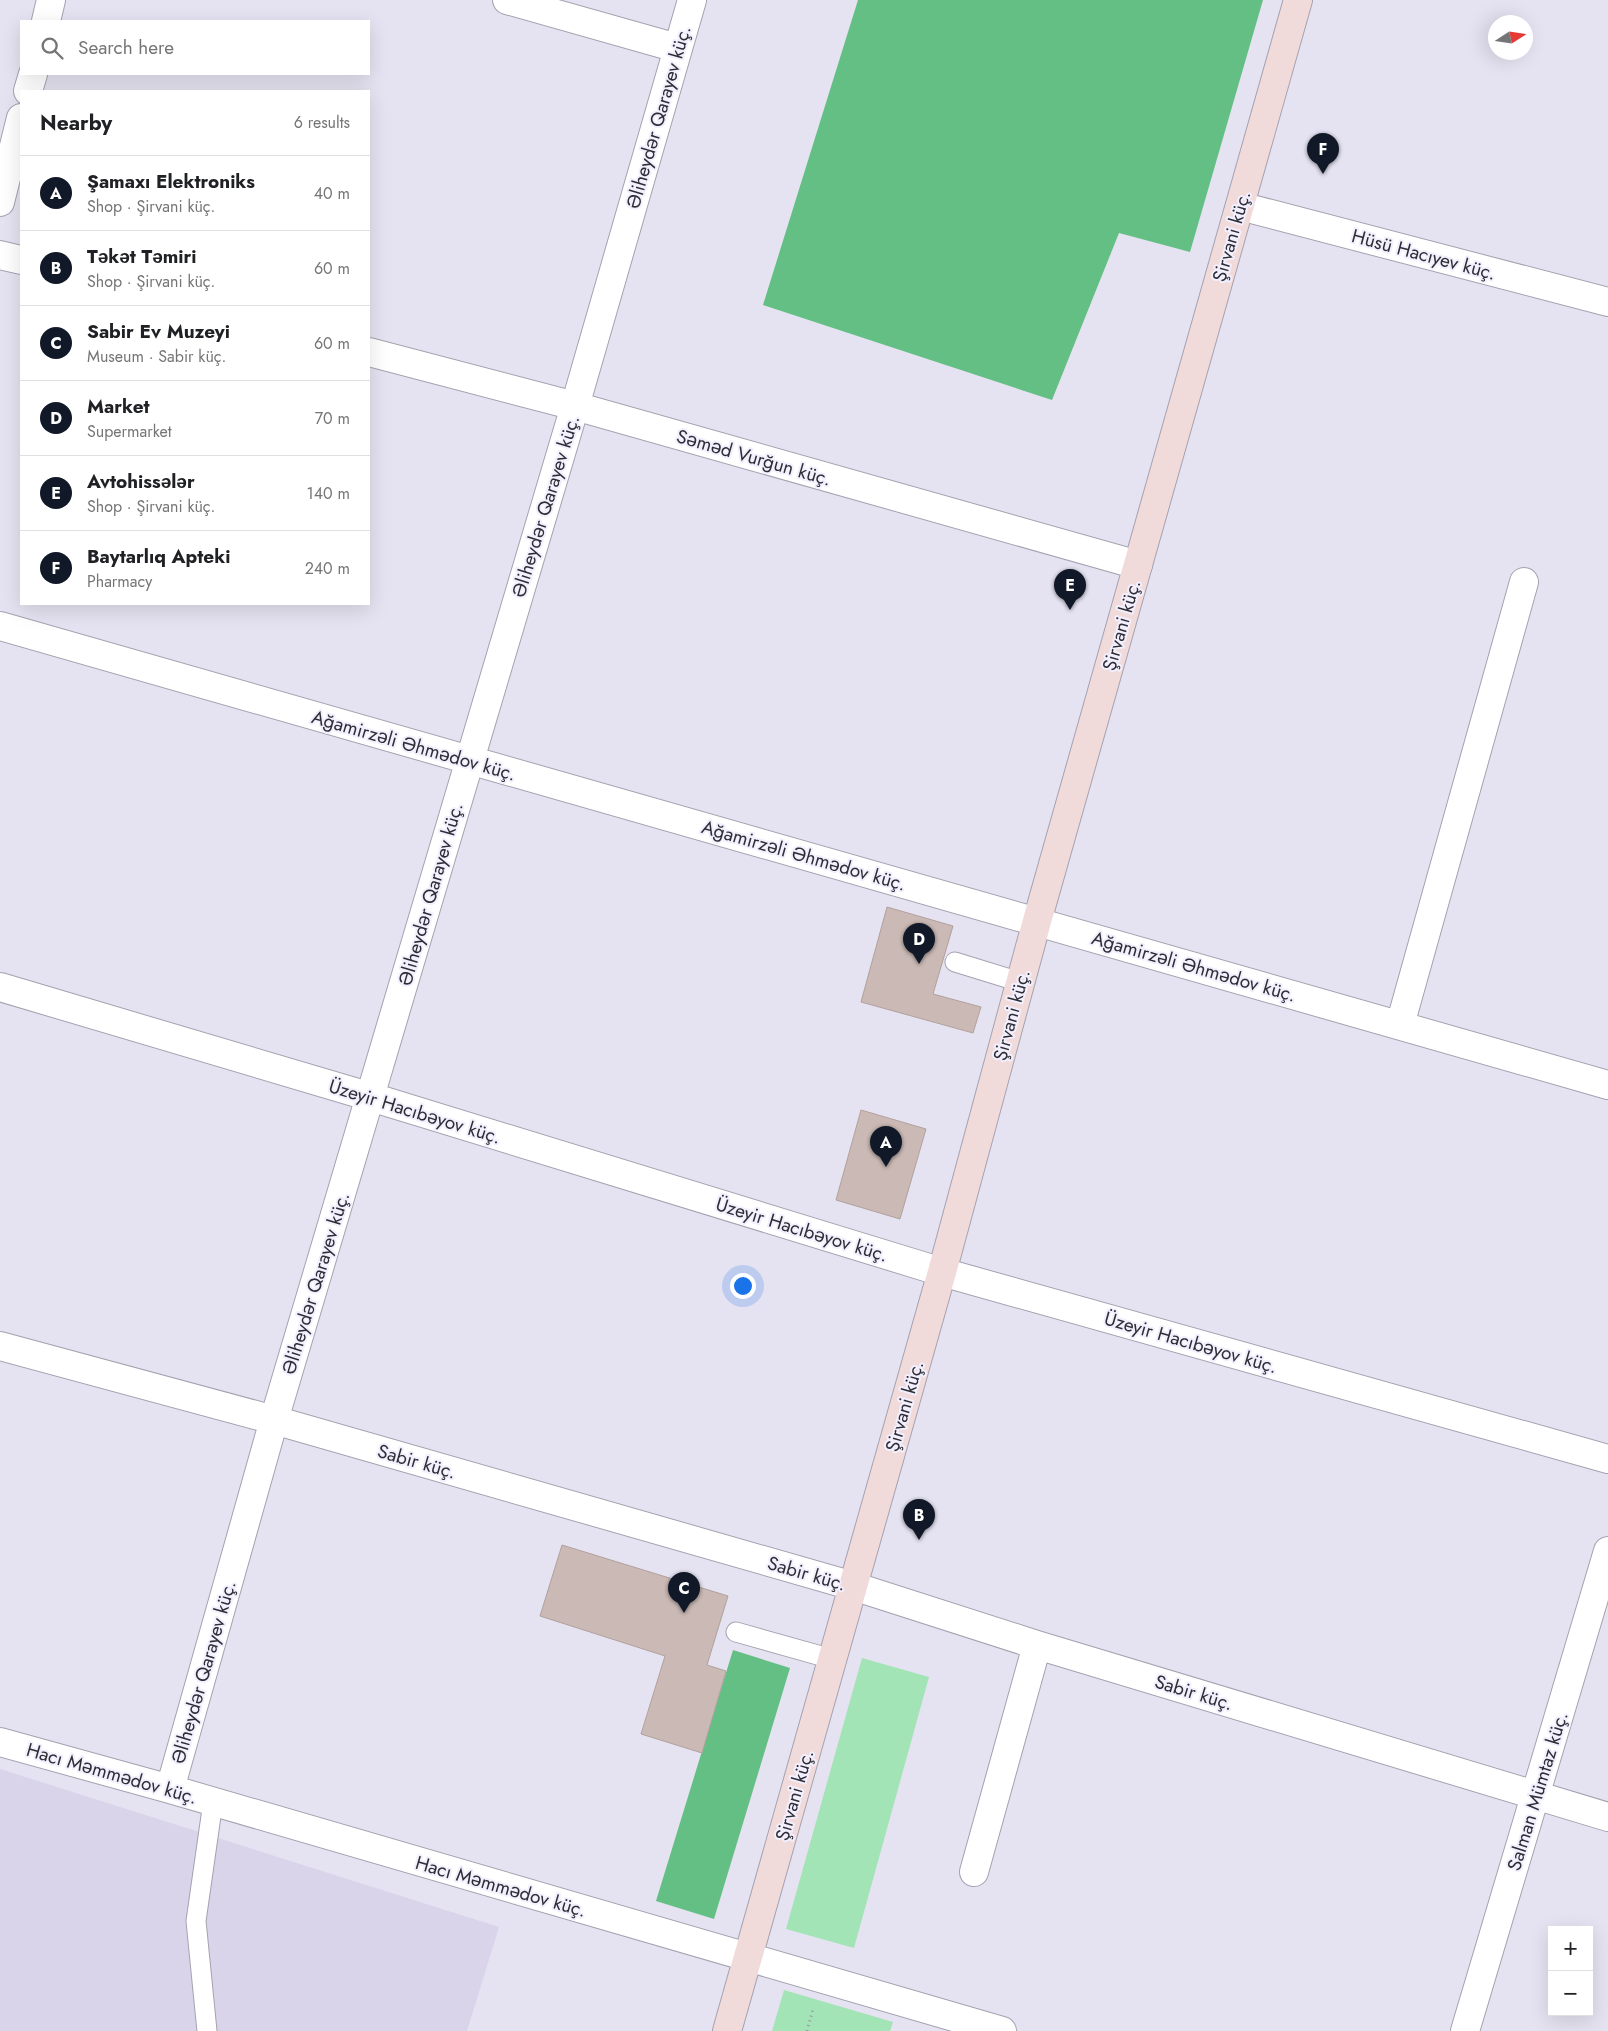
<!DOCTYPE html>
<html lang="en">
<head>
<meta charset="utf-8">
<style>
  body { margin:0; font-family:Jost,sans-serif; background:#f2f2f2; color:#202124 }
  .controls { position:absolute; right:15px; bottom:15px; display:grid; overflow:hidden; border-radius:0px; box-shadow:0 5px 20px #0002 }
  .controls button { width:45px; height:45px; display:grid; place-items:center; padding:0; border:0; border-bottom:1px solid #e0e0e0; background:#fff; color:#202124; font:25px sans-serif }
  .compass { position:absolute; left:1488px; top:15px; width:45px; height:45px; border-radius:50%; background:#fff; box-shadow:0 5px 20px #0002; rotate:78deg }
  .you { position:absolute; left:742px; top:1285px; width:18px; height:18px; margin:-12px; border:4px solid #fff; border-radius:50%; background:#1a73e8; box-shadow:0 0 0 8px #1a73e833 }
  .badge { display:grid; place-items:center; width:32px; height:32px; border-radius:50%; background:#111827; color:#fff; font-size:16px; font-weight:700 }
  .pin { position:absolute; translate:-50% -41px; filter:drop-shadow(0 1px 2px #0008) }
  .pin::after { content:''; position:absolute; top:26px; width:18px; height:15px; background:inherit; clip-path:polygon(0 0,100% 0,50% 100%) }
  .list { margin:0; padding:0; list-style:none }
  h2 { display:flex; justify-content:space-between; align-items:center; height:65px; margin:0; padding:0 20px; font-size:21px }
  h2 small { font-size:16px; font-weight:400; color:#757577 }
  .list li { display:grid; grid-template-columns:32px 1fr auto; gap:15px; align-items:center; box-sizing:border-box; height:75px; padding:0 20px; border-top:1px solid #e0e0e0 }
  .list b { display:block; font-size:19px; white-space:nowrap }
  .list p { margin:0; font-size:16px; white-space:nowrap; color:#757577 }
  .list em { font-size:16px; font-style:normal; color:#757577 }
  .icon { flex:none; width:28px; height:28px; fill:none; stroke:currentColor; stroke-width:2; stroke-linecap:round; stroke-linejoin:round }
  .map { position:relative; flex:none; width:1608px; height:2031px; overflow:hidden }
  .search { position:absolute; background:#fff; box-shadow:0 5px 20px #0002; left:20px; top:20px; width:350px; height:55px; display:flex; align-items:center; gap:12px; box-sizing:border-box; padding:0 18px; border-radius:0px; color:#757577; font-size:19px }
  .panel { position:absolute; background:#fff; box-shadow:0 5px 20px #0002; left:20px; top:90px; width:350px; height:515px; border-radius:0px }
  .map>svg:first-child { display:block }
  .built { fill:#d9d4ea }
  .green { fill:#a3e4b6 }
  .forest { fill:#64bf84 }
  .building { fill:#cab9b5; stroke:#b2a19d }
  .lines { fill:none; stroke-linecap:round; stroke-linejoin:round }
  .lane-casing { stroke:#a5a2b0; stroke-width:21 }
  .street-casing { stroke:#a5a2b0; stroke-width:30 }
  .secondary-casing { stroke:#a5a2b0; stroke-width:30 }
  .path { stroke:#96949f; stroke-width:3; stroke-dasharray:1 4; stroke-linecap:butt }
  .lane { stroke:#fff; stroke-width:19 }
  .street { stroke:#fff; stroke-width:28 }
  .secondary { stroke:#f1dada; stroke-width:28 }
  .labels { text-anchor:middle; stroke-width:4; stroke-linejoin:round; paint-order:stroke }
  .street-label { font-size:19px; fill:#2e2d33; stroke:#f2effe }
</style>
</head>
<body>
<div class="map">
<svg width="1608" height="2031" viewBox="0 0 1608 2031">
  <rect width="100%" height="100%" fill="#e5e2f1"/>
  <path class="built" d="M0 1769 499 1927 467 2031H0Z"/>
  <path class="green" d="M862 1658 929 1677 854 1948 786 1929Z
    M784 1990 893 2022 890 2031H772Z"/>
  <path class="forest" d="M858 0H1263L1190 252 1119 233 1052 400 763 305Z
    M733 1650 790 1668 714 1919 656 1901Z"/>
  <path class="building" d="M887 907 953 926 933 994 981 1007 973 1033 861 1002Z
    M861 1110 926 1129 900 1219 836 1200Z
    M562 1545 728 1596 707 1665 726 1671 702 1753 641 1734 665 1656 540 1616Z"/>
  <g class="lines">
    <g class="lane-casing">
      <path id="lane" d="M955 962 1020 982
        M736 1632 832 1659
        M207 2031 196 1921 213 1802"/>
    </g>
    <g class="street-casing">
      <path id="street" d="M507 0 677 48
        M46 21 51 0
        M28 91 33 74
        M0 202 21 118
        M1240 206 1608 302
        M0 255 21 260
        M369 352 575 406 1138 565
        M0 626 1608 1085
        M0 987 371 1097 942 1272 1608 1459
        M1400 1025 1524 582
        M0 1346 274 1420 853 1586 1037 1645 1608 1817
        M0 1742 170 1789 1002 2031
        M170 1789 274 1420 575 406 692 0
        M974 1872 1037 1645
        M1465 2031 1608 1551"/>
    </g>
    <g class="secondary-casing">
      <path id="secondary" d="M727 2031 942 1272 1037 921 1298 0"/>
    </g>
    <path class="path" d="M807 2031 813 2009"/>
    <use href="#lane" class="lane"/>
    <use href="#street" class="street"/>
    <use href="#secondary" class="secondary"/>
  </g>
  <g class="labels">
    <g class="street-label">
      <text transform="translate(658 117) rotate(-74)" y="7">Əliheydər Qarayev küç.</text>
      <text transform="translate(1231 236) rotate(-74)" y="7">Şirvani küç.</text>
      <text transform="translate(1424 254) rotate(15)" y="7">Hüsü Hacıyev küç.</text>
      <text transform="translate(754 457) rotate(16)" y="7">Səməd Vurğun küç.</text>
      <text transform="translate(545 506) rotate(-73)" y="7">Əliheydər Qarayev küç.</text>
      <text transform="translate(1121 625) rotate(-74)" y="7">Şirvani küç.</text>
      <text transform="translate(414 745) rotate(16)" y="7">Ağamirzəli Əhmədov küç.</text>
      <text transform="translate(804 855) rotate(16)" y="7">Ağamirzəli Əhmədov küç.</text>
      <text transform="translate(430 894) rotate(-74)" y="7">Əliheydər Qarayev küç.</text>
      <text transform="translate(1194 966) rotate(16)" y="7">Ağamirzəli Əhmədov küç.</text>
      <text transform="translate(1011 1015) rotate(-75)" y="7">Şirvani küç.</text>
      <text transform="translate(415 1111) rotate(17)" y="7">Üzeyir Hacıbəyov küç.</text>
      <text transform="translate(802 1229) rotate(17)" y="7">Üzeyir Hacıbəyov küç.</text>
      <text transform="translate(315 1283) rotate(-73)" y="7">Əliheydər Qarayev küç.</text>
      <text transform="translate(1191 1342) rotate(16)" y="7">Üzeyir Hacıbəyov küç.</text>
      <text transform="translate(904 1406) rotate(-74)" y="7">Şirvani küç.</text>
      <text transform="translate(417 1461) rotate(16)" y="7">Sabir küç.</text>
      <text transform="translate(807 1573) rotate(16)" y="7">Sabir küç.</text>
      <text transform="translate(203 1672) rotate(-74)" y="7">Əliheydər Qarayev küç.</text>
      <text transform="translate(1194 1692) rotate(17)" y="7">Sabir küç.</text>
      <text transform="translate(112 1773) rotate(16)" y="7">Hacı Məmmədov küç.</text>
      <text transform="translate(1537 1791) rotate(-73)" y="7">Salman Mümtaz küç.</text>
      <text transform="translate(794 1795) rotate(-74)" y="7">Şirvani küç.</text>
      <text transform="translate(501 1886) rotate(16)" y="7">Hacı Məmmədov küç.</text>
    </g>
  </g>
</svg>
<div class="controls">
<button>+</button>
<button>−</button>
</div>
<svg class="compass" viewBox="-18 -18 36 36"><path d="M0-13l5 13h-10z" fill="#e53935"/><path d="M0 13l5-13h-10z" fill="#757577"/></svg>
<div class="you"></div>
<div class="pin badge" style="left:886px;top:1167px">A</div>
<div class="pin badge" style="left:919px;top:1540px">B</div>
<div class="pin badge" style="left:684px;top:1613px">C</div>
<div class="pin badge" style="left:919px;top:964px">D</div>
<div class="pin badge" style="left:1070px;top:610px">E</div>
<div class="pin badge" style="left:1323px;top:174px">F</div>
<div class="search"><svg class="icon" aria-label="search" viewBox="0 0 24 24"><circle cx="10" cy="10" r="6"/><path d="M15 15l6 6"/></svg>Search here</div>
<section class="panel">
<h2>Nearby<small>6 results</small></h2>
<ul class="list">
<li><span class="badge">A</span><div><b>Şamaxı Elektroniks</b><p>Shop · Şirvani küç.</p></div><em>40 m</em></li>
<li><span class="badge">B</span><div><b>Təkət Təmiri</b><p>Shop · Şirvani küç.</p></div><em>60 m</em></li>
<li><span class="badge">C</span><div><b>Sabir Ev Muzeyi</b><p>Museum · Sabir küç.</p></div><em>60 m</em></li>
<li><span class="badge">D</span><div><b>Market</b><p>Supermarket</p></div><em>70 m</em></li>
<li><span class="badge">E</span><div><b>Avtohissələr</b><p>Shop · Şirvani küç.</p></div><em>140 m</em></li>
<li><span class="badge">F</span><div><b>Baytarlıq Apteki</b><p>Pharmacy</p></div><em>240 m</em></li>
</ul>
</section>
</div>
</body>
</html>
